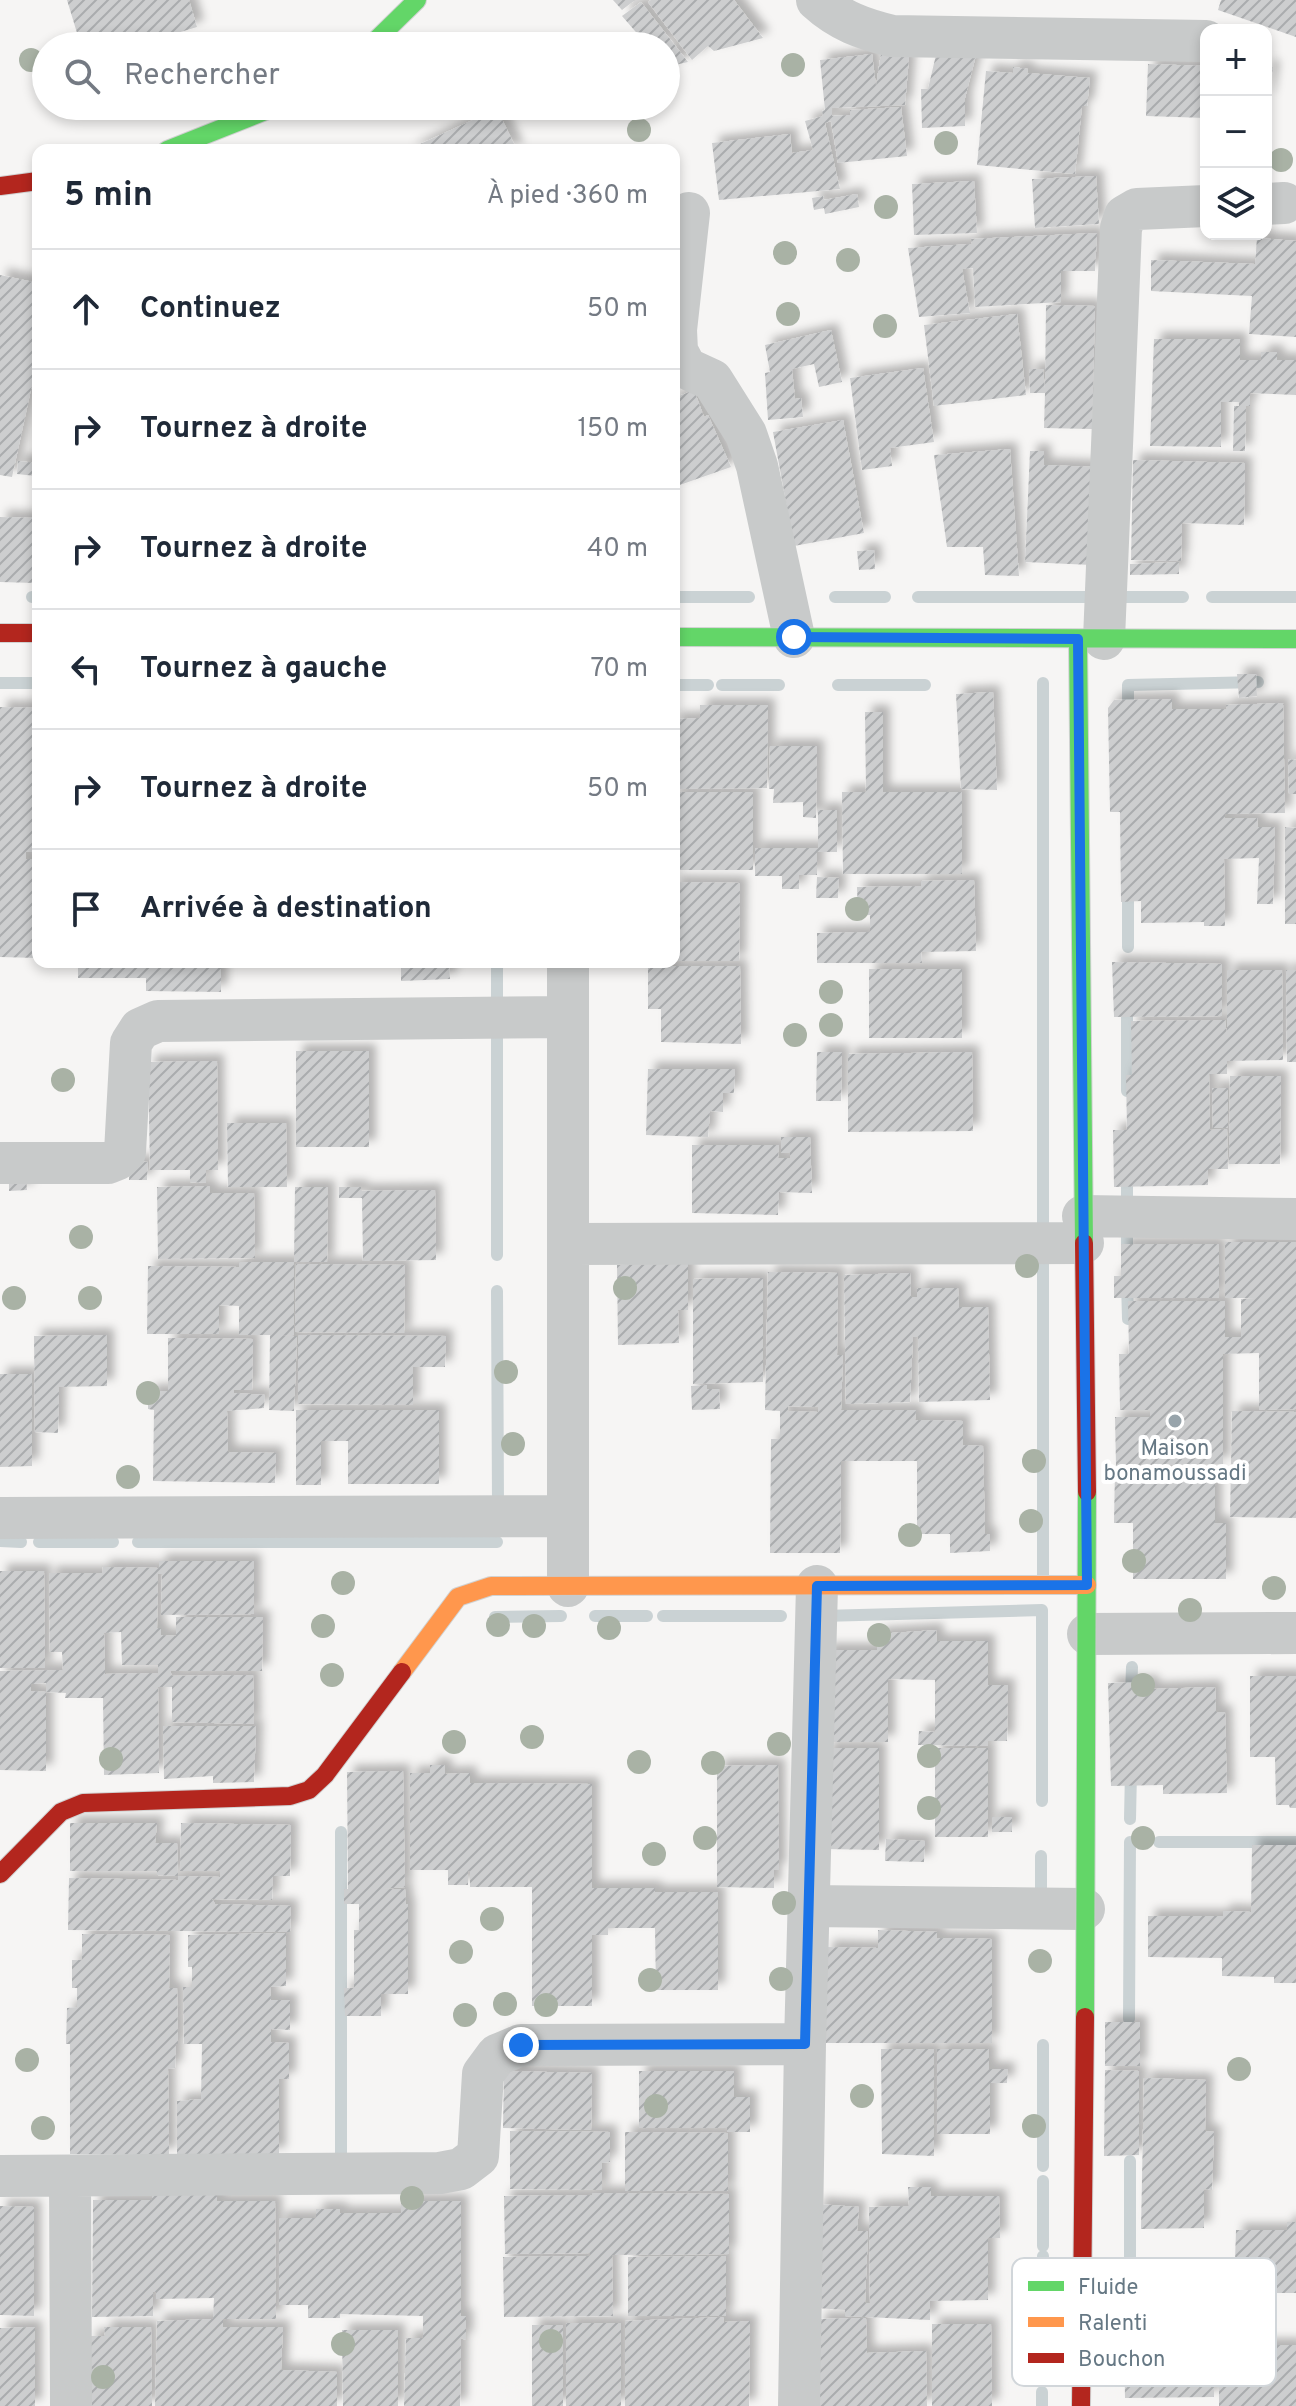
<!DOCTYPE html>
<html lang="fr">
<head>
<meta charset="utf-8">
<style>
  body { margin:0; font-family:Overpass,sans-serif; background:#f6f6f7; color:#1f2937 }
  .controls { position:absolute; right:24px; top:24px; display:grid; overflow:hidden; border-radius:16px; box-shadow:0 4px 12px #0003 }
  .controls button { width:72px; height:72px; display:grid; place-items:center; padding:0; border:0; border-bottom:2px solid #e0e1e3; background:#fff; color:#1f2937; font:40px sans-serif }
  .stop { position:absolute; width:24px; height:24px; margin:-18px; border:6px solid #1a73e8; border-radius:50%; background:#fff }
  .stop.end { background:#1a73e8; border-color:#fff; box-shadow:0 2px 8px #0008 }
  .list { margin:0; padding:0; list-style:none }
  h2 { display:flex; justify-content:space-between; align-items:center; height:104px; margin:0; padding:0 32px; font-size:34px }
  h2 small { font-size:26px; font-weight:400; color:#747a83 }
  .list li { display:grid; grid-template-columns:52px 1fr auto; gap:24px; align-items:center; box-sizing:border-box; height:120px; padding:0 32px; border-top:2px solid #e0e1e3 }
  .list b { display:block; font-size:30px; white-space:nowrap }
  .list em { font-size:26px; font-style:normal; color:#747a83 }
  .icon { flex:none; width:44px; height:44px; fill:none; stroke:currentColor; stroke-width:2; stroke-linecap:round; stroke-linejoin:round }
  .map { position:relative; flex:none; width:1296px; height:2406px; overflow:hidden }
  .search { position:absolute; background:#fff; box-shadow:0 4px 12px #0003; left:32px; top:32px; width:648px; height:88px; display:flex; align-items:center; gap:20px; box-sizing:border-box; padding:0 28px; border-radius:44px; color:#747a83; font-size:30px }
  .panel { position:absolute; background:#fff; box-shadow:0 4px 12px #0003; left:32px; top:144px; width:648px; height:824px; border-radius:16px }
  .map>svg:first-child { display:block }
  .lines { fill:none; stroke-linecap:round; stroke-linejoin:round }
  .stream { stroke:#cad2d4; stroke-width:12 }
  .building { fill:url(#building-hatch); fill-rule:evenodd; filter:url(#shadow) }
  .fast-casing { stroke:#d1d2d2; stroke-width:20 }
  .slow-casing { stroke:#d1d2d2; stroke-width:20 }
  .jam-casing { stroke:#d1d2d2; stroke-width:20 }
  .street { stroke:#c8caca; stroke-width:42 }
  .fast { stroke:#63d668; stroke-width:18 }
  .slow { stroke:#ff974d; stroke-width:18 }
  .jam { stroke:#b3261e; stroke-width:18 }
  .tree { fill:#a9b2a5 }
  .route { stroke:#1a73e8; stroke-width:10 }
  .poi-dot { fill:#98a4ab; stroke:#fff; stroke-width:3 }
  .labels { text-anchor:middle; stroke-width:8; stroke-linejoin:round; paint-order:stroke }
  .poi-label { font-size:22px; fill:#667884; stroke:#fff }
  .key { fill:#fff; stroke:#d1d6da; stroke-width:2 }
  .key-label { font-size:22px; fill:#667884 }
</style>
</head>
<body>
<div class="map">
<svg width="1296" height="2406" viewBox="0 0 1296 2406">
  <defs>
    <pattern id="building-hatch" width="6" height="6" patternUnits="userSpaceOnUse" patternTransform="scale(2)"><rect width="6" height="6" fill="#cdcecf"/><path d="M-1 1l2-2M0 6l6-6M5 7l2-2" fill="none" stroke="#aaacae"/></pattern>
    <filter id="shadow"><feDropShadow dx="7" dy="-7" stdDeviation="4" flood-color="#0004"/></filter>
  </defs>
  <rect width="100%" height="100%" fill="#f6f5f4"/>
  <g class="lines">
    <path class="stream" d="M32 597H38
      M674 597H749
      M835 597H885
      M918 597H1090
      M1113 597H1183
      M1212 597H1296
      M0 683H36
      M1043 683V1578
      M674 685H708
      M722 685H779
      M838 685H925
      M1128 716V685L1258 682
      M1128 947V886
      M1127 1091V1002
      M1127 1174V1259
      M497 1255V962
      M1127 1282 1128 1319
      M497 1291 498 1506
      M0 1541 21 1542
      M39 1542H113
      M138 1542H497
      M595 1616H647
      M663 1616H781
      M822 1616 1042 1610V1801
      M495 1617 561 1616
      M1131 1696 1132 1667
      M1130 1819 1131 1771
      M341 1832V2168
      M1159 1842H1296
      M1041 1856V1901
      M1129 2019 1130 1842
      M1130 2161V2283
      M1043 2166V2045
      M1043 2181V2246
      M1042 2296 1043 2256
      M1042 2392V2406"/>
  </g>
  <path class="building" d="M67 0H189L197 27 134 46H81Z
    M613 0H635L622 10Z
    M651 0H734L763 38 714 51 708 46 692 60 648 2Z
    M1221 0H1296V37L1218 10Z
    M641 2 688 62 666 67V46H648L622 16Z
    M939 42 977 51 965 98V126L922 128 921 89H928Z
    M881 53 909 57 905 105 832 108V116L850 115V110L901 107 907 156 838 163 831 121 825 123 840 189 719 200 712 143 790 134 792 153 813 150 805 121 823 116 822 111 825 110 820 60 872 54 876 86Z
    M1148 64 1206 66V118L1146 116Z
    M1013 67 1028 69 1027 73 1090 78 1087 106H1082L1075 174 977 165 986 71 1013 73Z
    M1266 67H1273L1268 99H1266Z
    M497 109 517 150H407Z
    M1096 176 1099 224 1035 228 1032 179Z
    M974 181 977 233 914 235 912 184Z
    M857 194 859 207 825 214 824 208 814 210 812 198 823 196 824 200Z
    M1097 233 1095 271H1061V302L975 307 973 268 962 269 970 313 919 317 908 248 972 244 971 239Z
    M1257 238 1296 241V337L1249 334 1252 296 1151 291V260L1255 264Z
    M0 275 38 283V357L12 477 0 475Z
    M1046 305 1095 306 1092 429 1044 428 1045 393H1030L1029 369H1043L1045 388Z
    M1017 314 1026 395 934 406 924 325Z
    M831 330 842 382 819 387 814 364 792 369 795 399 801 398 803 417 768 420 765 373 770 372 765 345Z
    M1154 339H1240V360H1261V352H1277V360H1296V395L1250 393V406H1246L1245 451H1233L1234 406H1239V402H1221V447L1150 446Z
    M923 368 934 442 890 448 892 466 862 470 850 378Z
    M694 390 704 417 708 415 731 467 674 487V398Z
    M843 420 864 533 794 546 773 432Z
    M1010 449 1019 576 985 575 983 547H947L934 455Z
    M1030 451H1044V465L1096 467 1092 565 1025 562Z
    M1133 460 1245 463 1244 525 1182 523 1181 561 1131 560Z
    M18 461 37 463 36 476 17 474Z
    M0 517 34 518 32 560H38V577L35 583 0 582Z
    M874 550 875 569 859 570 857 551Z
    M1179 562V574L1130 575V564Z
    M1237 674H1256L1257 696 1239 698Z
    M993 692 997 790 961 789 956 694Z
    M1172 699V709H1227L1226 705 1283 703 1285 813 1225 814V818H1257L1258 827H1275L1273 904H1257L1259 858 1224 859 1225 926H1204V922L1141 923V901L1121 902 1120 812H1110L1108 708 1114 700Z
    M700 705H768L767 788 674 789V719L700 718Z
    M0 707 38 708V852H26V859H38V958L0 957Z
    M865 712H883V792H962V874H843L842 792H866Z
    M770 746H817L816 818 803 817V802L773 803 774 789H769Z
    M1288 759 1296 760V794H1289Z
    M674 792H753V870H674Z
    M818 810H837V852H817V875H799V889H782V876H755V848H818Z
    M1285 827 1296 828V924H1285Z
    M817 877 839 878 838 898H816Z
    M974 880 976 951 921 952 922 963H817V933L870 932V915L858 916 857 887 921 886V881Z
    M674 882 740 883 739 961H674Z
    M78 962H221V992L146 991V978H78Z
    M401 962H449L450 979 401 981Z
    M1112 962 1222 964V1016L1114 1017Z
    M648 966H740L741 1044 661 1042V1009H648Z
    M869 969H962V1038H869Z
    M1227 970H1282L1283 1060 1227 1061V1074H1209L1210 1130 1227 1129 1228 1169H1208V1185L1114 1187 1113 1130H1127L1126 1075H1132L1131 1021 1225 1020 1227 1035Z
    M1286 970H1296V1062H1287Z
    M296 1051H369V1147H296Z
    M817 1052H842L841 1101H816Z
    M972 1052 973 1131 848 1132V1054Z
    M217 1061 218 1170H206V1183L190 1182V1170H150L148 1062Z
    M648 1069H735L734 1093H723V1112L710 1111 708 1137 646 1135Z
    M1230 1076H1281L1280 1164H1229Z
    M1212 1088H1228V1128H1213Z
    M227 1123H286L287 1187H228Z
    M781 1137H810L812 1193 779 1192 778 1215 692 1213V1145H779L778 1158H790V1153H781Z
    M130 1161 148 1162 147 1180H129Z
    M9 1176H26L27 1190 9 1191Z
    M210 1186V1193H254L255 1258 158 1259 157 1187Z
    M295 1187H328L327 1262H294Z
    M339 1187H361V1191L435 1190 436 1260 363 1261 362 1198H339Z
    M1225 1242H1296V1409L1259 1410V1353L1223 1354V1464L1116 1466 1115 1417H1150V1410H1120L1119 1354H1129L1128 1301H1225V1337H1241V1299L1255 1298H1225Z
    M1121 1244H1219V1298H1114V1276H1121Z
    M239 1262H294V1335L281 1336H297L294 1411 269 1410 270 1335H239V1306L219 1305V1334H147L148 1266 239 1267Z
    M296 1264 405 1265 404 1333 295 1332Z
    M688 1264V1310H678L679 1343 618 1345 617 1265Z
    M768 1272 838 1273 837 1355H843L841 1410H916L915 1420 963 1421V1445L983 1446 985 1534H990V1551L950 1553V1534H917V1461H841L840 1553H770L771 1439H780V1411L765 1410ZM788 1406 818 1407V1412L788 1411Z
    M910 1273 911 1297H917V1288H958L959 1307H988L990 1400 919 1402 918 1337H913L910 1402 846 1404 844 1275Z
    M763 1278V1382L693 1384V1279Z
    M107 1335V1386L59 1387 58 1433 35 1432 34 1336Z
    M298 1335 446 1336 445 1367H413V1405L298 1404Z
    M168 1338 253 1339 252 1390H234V1393L265 1395 264 1408 227 1411 228 1452 276 1453 275 1483 153 1481 154 1410 148 1409V1391H168Z
    M0 1374H32V1466L0 1467Z
    M707 1385V1389H719L720 1409 692 1410 691 1386Z
    M296 1410H439V1484H348V1441H321V1485H296Z
    M1232 1411 1296 1412V1518L1230 1517Z
    M1115 1469 1215 1470V1523H1226V1579H1133V1523H1114Z
    M159 1561H254V1614L161 1615 162 1574H158L157 1628H161V1635L176 1636V1617H263L262 1671H170L172 1676 253 1675 254 1724 172 1722V1687H158L159 1773 104 1775 103 1698H65L66 1693 46 1692V1771L0 1770V1671L63 1670 62 1652H50L49 1573H102L103 1567 159 1568ZM121 1632 122 1665H158V1673L105 1674 104 1633ZM46 1683V1692L31 1691V1684Z
    M0 1571H44L45 1668H0Z
    M936 1630 937 1641H988V1685H1008L1007 1741H988V1746L918 1745 919 1731 935 1732V1680L888 1679V1742H823L824 1650H877V1634Z
    M1250 1676H1296V1808H1290L1289 1805H1276L1275 1757H1250Z
    M1152 1682V1689L1215 1687 1216 1712H1225L1227 1793 1163 1794V1785L1111 1786 1108 1683Z
    M163 1726H256L254 1782 213 1783V1776L164 1779Z
    M825 1748H879V1850L825 1849Z
    M935 1748H988V1837H935Z
    M430 1765H445V1774L470 1773V1783L592 1784V1888H655V1892H718V1990H656L655 1928H608V1935H592V2006H532V1887H470V1871H468V1885H448V1870H410V1773H430Z
    M778 1765 779 1870H774V1888L717 1887V1766Z
    M403 1771 405 1887 382 1889H405L406 1904H408V1994H381V2016H345L344 1988H354V1930H359V1904H344V1889H348L347 1772Z
    M992 1817H1012V1832H992Z
    M70 1823H157L155 1843H177L178 1876 157 1875V1871H70Z
    M181 1823 291 1825 290 1876H273L272 1900 212 1899 215 1904 291 1906 290 1932 68 1930 69 1878 178 1880V1876L220 1877V1871H180Z
    M886 1839 925 1841 924 1862 885 1861Z
    M1252 1845H1296V1983H1274V1977L1222 1976V1958L1148 1957V1916H1223V1911L1251 1912Z
    M878 1930 937 1932V1938L992 1939V2043H824L826 1947 878 1948Z
    M286 1933V1986L270 1987 271 2000H290V2030L271 2029V2042L289 2043V2079H279V2154L177 2155V2101L201 2099 202 2044H184L183 1987H192V1967H188V1935Z
    M82 1934 170 1935 169 1988H177L178 2044H176L175 2068 168 2069 169 2155 70 2154V2044H66L67 2008 77 2007V1988H72V1960H82Z
    M1105 2022H1140V2066H1105Z
    M881 2049H934V2156L882 2154Z
    M937 2049H989V2069H1008L1007 2083H990V2134H937Z
    M1105 2070 1139 2071V2155L1104 2156Z
    M504 2071 592 2073 591 2130 503 2128Z
    M639 2071H734V2097H750V2132H727V2128H639Z
    M1144 2078 1206 2080 1205 2131 1214 2132 1212 2190 1204 2189V2228L1141 2229Z
    M510 2131 610 2132V2162L602 2163V2190L510 2189Z
    M625 2132 728 2133V2191H625Z
    M908 2187H931V2196H999L1000 2238H988V2300L930 2301V2320L845 2316V2310L816 2308 817 2204 859 2207 857 2231H868L865 2303H870L869 2207 909 2206Z
    M152 2191H217V2201H275L276 2319H223V2327H283L281 2370 337 2372V2406H155L157 2321 213 2319 214 2298 156 2299V2292H153V2316L92 2317 93 2200H152Z
    M592 2193 729 2194V2254L612 2255 613 2316 504 2317 503 2257 590 2256V2253L505 2254 504 2196 592 2195Z
    M401 2201H461V2316H466V2340L461 2338 460 2406H404L406 2338H423V2316L340 2314V2318H308V2305H279V2218H316V2209H340V2213H401Z
    M0 2206 34 2207V2316L0 2315Z
    M1287 2222H1296V2293H1234L1236 2230H1287Z
    M726 2256V2316H628V2257Z
    M1229 2312H1243V2345H1296V2406H1219V2334Z
    M723 2317 724 2322 750 2321 749 2406H625V2321Z
    M866 2318 867 2353 926 2351 927 2406H806L819 2319Z
    M566 2323H621V2406H566Z
    M932 2324H991L992 2406H932Z
    M532 2325H563V2406H532Z
    M35 2327V2406H0V2328Z
    M104 2327H151L152 2406H89L90 2336H105Z
    M342 2330H398V2406H343Z
    M1124 2334H1214V2397L1125 2398Z"/>
  <g class="lines">
    <g class="fast-casing">
      <path id="fast" d="M370 46 417 0
        M167 150 278 106
        M674 637 1296 639
        M1078 639 1084 1243
        M1085 2017 1087 1492"/>
    </g>
    <g class="slow-casing">
      <path id="slow" d="M402 1672 458 1597 491 1586 1087 1585"/>
    </g>
    <g class="jam-casing">
      <path id="jam" d="M0 186 38 181
        M0 633H38
        M1084 1243 1087 1492
        M0 1874 61 1812 83 1803 290 1796 309 1790 325 1775 402 1672
        M1081 2406 1085 2017"/>
    </g>
    <path class="street" d="M817 0C840 21 863 29 892 36L1206 41
      M1266 204 1284 203
      M689 213 676 330 677 351 686 368 712 380 746 434 757 466 794 637
      M1104 639 1121 228 1125 216 1137 209 1206 206
      M0 1163H108L118 1159 125 1152 131 1043 140 1029 158 1021 568 1017
      M1083 1216 1296 1219
      M568 1244 1083 1243
      M0 1518 568 1516
      M568 1586V962
      M1088 1634 1296 1633
      M808 1906 1084 1909
      M0 2176 440 2173 461 2169 478 2156 483 2074 497 2055 521 2045 805 2044
      M70 2176 71 2406
      M799 2406 805 2044 817 1586"/>
    <use href="#fast" class="fast"/>
    <use href="#slow" class="slow"/>
    <use href="#jam" class="jam"/>
  </g>
  <g class="tree">
    <circle cx="31" cy="60" r="12"/>
    <circle cx="793" cy="65" r="12"/>
    <circle cx="639" cy="130" r="12"/>
    <circle cx="946" cy="143" r="12"/>
    <circle cx="1281" cy="160" r="12"/>
    <circle cx="886" cy="207" r="12"/>
    <circle cx="785" cy="253" r="12"/>
    <circle cx="848" cy="260" r="12"/>
    <circle cx="788" cy="314" r="12"/>
    <circle cx="885" cy="326" r="12"/>
    <circle cx="857" cy="909" r="12"/>
    <circle cx="831" cy="992" r="12"/>
    <circle cx="831" cy="1025" r="12"/>
    <circle cx="795" cy="1035" r="12"/>
    <circle cx="63" cy="1080" r="12"/>
    <circle cx="81" cy="1237" r="12"/>
    <circle cx="1027" cy="1266" r="12"/>
    <circle cx="625" cy="1288" r="12"/>
    <circle cx="14" cy="1298" r="12"/>
    <circle cx="90" cy="1298" r="12"/>
    <circle cx="506" cy="1372" r="12"/>
    <circle cx="148" cy="1393" r="12"/>
    <circle cx="513" cy="1444" r="12"/>
    <circle cx="1034" cy="1461" r="12"/>
    <circle cx="128" cy="1477" r="12"/>
    <circle cx="1031" cy="1521" r="12"/>
    <circle cx="910" cy="1535" r="12"/>
    <circle cx="1134" cy="1561" r="12"/>
    <circle cx="343" cy="1583" r="12"/>
    <circle cx="1274" cy="1588" r="12"/>
    <circle cx="1190" cy="1610" r="12"/>
    <circle cx="498" cy="1625" r="12"/>
    <circle cx="323" cy="1626" r="12"/>
    <circle cx="534" cy="1626" r="12"/>
    <circle cx="609" cy="1628" r="12"/>
    <circle cx="879" cy="1635" r="12"/>
    <circle cx="332" cy="1675" r="12"/>
    <circle cx="1143" cy="1685" r="12"/>
    <circle cx="532" cy="1737" r="12"/>
    <circle cx="454" cy="1742" r="12"/>
    <circle cx="779" cy="1744" r="12"/>
    <circle cx="929" cy="1756" r="12"/>
    <circle cx="111" cy="1759" r="12"/>
    <circle cx="639" cy="1762" r="12"/>
    <circle cx="713" cy="1763" r="12"/>
    <circle cx="929" cy="1808" r="12"/>
    <circle cx="705" cy="1838" r="12"/>
    <circle cx="1143" cy="1838" r="12"/>
    <circle cx="654" cy="1854" r="12"/>
    <circle cx="784" cy="1903" r="12"/>
    <circle cx="492" cy="1919" r="12"/>
    <circle cx="461" cy="1952" r="12"/>
    <circle cx="1040" cy="1961" r="12"/>
    <circle cx="781" cy="1979" r="12"/>
    <circle cx="650" cy="1980" r="12"/>
    <circle cx="505" cy="2004" r="12"/>
    <circle cx="546" cy="2005" r="12"/>
    <circle cx="465" cy="2015" r="12"/>
    <circle cx="27" cy="2060" r="12"/>
    <circle cx="1239" cy="2069" r="12"/>
    <circle cx="862" cy="2096" r="12"/>
    <circle cx="656" cy="2106" r="12"/>
    <circle cx="1034" cy="2126" r="12"/>
    <circle cx="43" cy="2128" r="12"/>
    <circle cx="412" cy="2198" r="12"/>
    <circle cx="551" cy="2341" r="12"/>
    <circle cx="343" cy="2344" r="12"/>
    <circle cx="103" cy="2377" r="12"/>
  </g>
  <g class="lines">
    <path class="route" d="M521 2045 805 2044 817 1586 1087 1585 1078 639 794 637"/>
  </g>
  <circle class="poi-dot" cx="1175" cy="1421" r="8"/>
  <g class="labels">
    <g class="poi-label">
      <text x="1175" y="1455">Maison<tspan x="1175" dy="25">bonamoussadi</tspan></text>
    </g>
  </g>
  <rect x="1012" y="2258" width="264" height="128" rx="12" class="key"/>
  <rect x="1028" y="2281" width="36" height="10" fill="#63d668"/>
  <rect x="1028" y="2317" width="36" height="10" fill="#ff974d"/>
  <rect x="1028" y="2353" width="36" height="10" fill="#b3261e"/>
  <g class="key-label">
    <text x="1078" y="2294">Fluide</text>
    <text x="1078" y="2330">Ralenti</text>
    <text x="1078" y="2366">Bouchon</text>
  </g>
</svg>
<div class="controls">
<button>+</button>
<button>−</button>
<button><svg class="icon" aria-label="layers" viewBox="0 0 24 24"><path d="M12 4l9 5-9 5-9-5zM3 14l9 5 9-5"/></svg></button>
</div>
<div class="stop" style="left:794px;top:637px"></div>
<div class="stop end" style="left:521px;top:2045px"></div>
<div class="search"><svg class="icon" aria-label="search" viewBox="0 0 24 24"><circle cx="10" cy="10" r="6"/><path d="M15 15l6 6"/></svg>Rechercher</div>
<section class="panel">
<h2>5 min<small>À pied · 360 m</small></h2>
<ul class="list">
<li><svg class="icon" aria-label="ahead" viewBox="0 0 24 24"><path d="M12 20V5M6 11l6-6 6 6"/></svg><div><b>Continuez</b></div><em>50 m</em></li>
<li><svg class="icon" aria-label="right" viewBox="0 0 24 24"><path d="M7 20v-9h11M14 6l5 5-5 5"/></svg><div><b>Tournez à droite</b></div><em>150 m</em></li>
<li><svg class="icon" aria-label="right" viewBox="0 0 24 24"><path d="M7 20v-9h11M14 6l5 5-5 5"/></svg><div><b>Tournez à droite</b></div><em>40 m</em></li>
<li><svg class="icon" aria-label="left" viewBox="0 0 24 24"><path d="M17 20v-9H6M10 6l-5 5 5 5"/></svg><div><b>Tournez à gauche</b></div><em>70 m</em></li>
<li><svg class="icon" aria-label="right" viewBox="0 0 24 24"><path d="M7 20v-9h11M14 6l5 5-5 5"/></svg><div><b>Tournez à droite</b></div><em>50 m</em></li>
<li><svg class="icon" aria-label="arrive" viewBox="0 0 24 24"><path d="M6 21V4h12l-3 4 3 4H6"/></svg><div><b>Arrivée à destination</b></div></li>
</ul>
</section>
</div>
</body>
</html>
